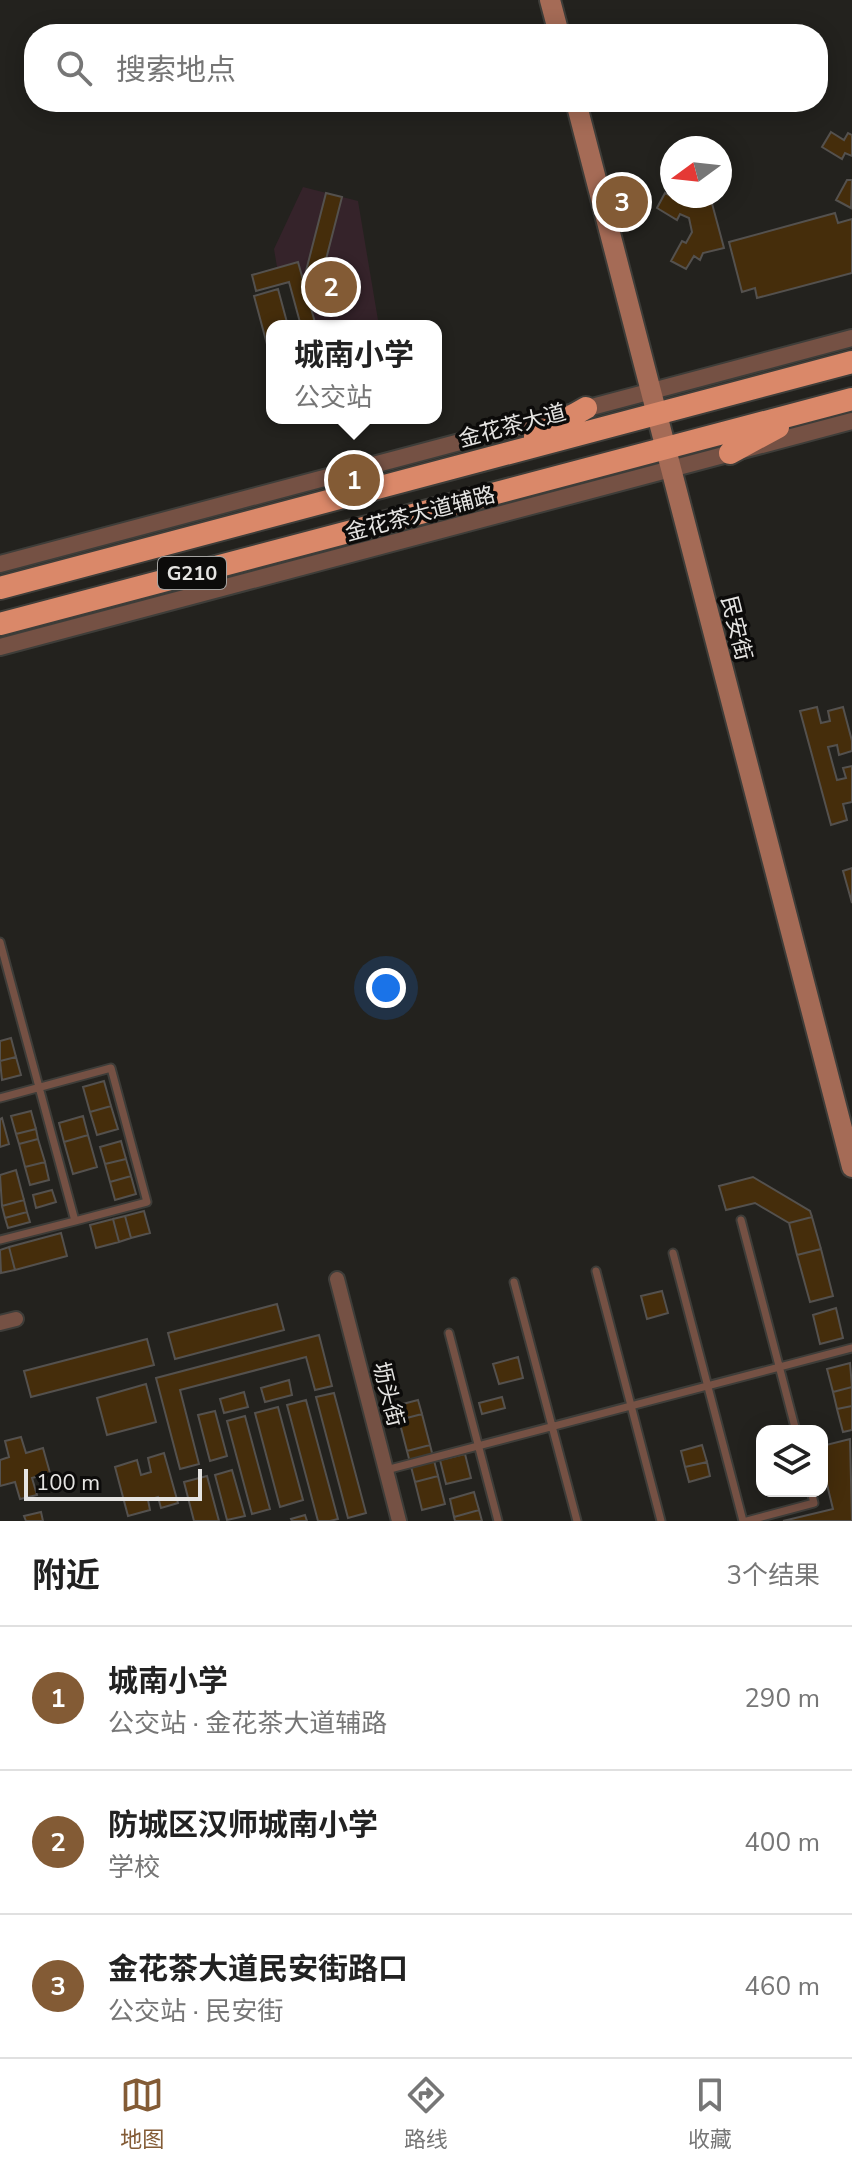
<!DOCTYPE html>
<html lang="zh">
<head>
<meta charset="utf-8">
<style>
  body { margin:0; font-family:"Nunito Sans","Noto Sans SC",sans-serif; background:#f6f6f6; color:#222 }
  .controls { position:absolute; right:24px; bottom:24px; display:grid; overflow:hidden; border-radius:16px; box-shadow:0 4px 20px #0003 }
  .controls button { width:72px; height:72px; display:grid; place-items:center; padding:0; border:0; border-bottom:2px solid #e0e0e0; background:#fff; color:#222; font:40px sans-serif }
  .compass { position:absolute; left:660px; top:136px; width:72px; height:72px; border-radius:50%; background:#fff; box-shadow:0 4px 20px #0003; rotate:255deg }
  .scale { position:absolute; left:24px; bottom:20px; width:178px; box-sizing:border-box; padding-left:8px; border:4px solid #e5e4e2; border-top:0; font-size:22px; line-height:28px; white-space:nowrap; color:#e5e4e2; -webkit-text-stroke:6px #0c0b0a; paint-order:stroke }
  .you { position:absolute; left:386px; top:988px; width:28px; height:28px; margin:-20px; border:6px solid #fff; border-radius:50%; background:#1a73e8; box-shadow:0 0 0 12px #1a73e833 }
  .badge { display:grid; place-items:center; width:52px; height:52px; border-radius:50%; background:#835b35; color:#fff; font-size:26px; font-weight:700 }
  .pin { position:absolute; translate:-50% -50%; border:4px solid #fff; box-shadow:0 2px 8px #0006 }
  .popup { position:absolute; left:266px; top:320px; width:176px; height:104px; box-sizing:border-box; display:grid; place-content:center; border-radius:16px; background:#fff; filter:drop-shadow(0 2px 6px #0005); font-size:26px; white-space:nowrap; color:#767676 }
  .popup b { font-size:30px; color:#222 }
  .popup::after { content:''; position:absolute; left:50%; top:100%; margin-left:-16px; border:16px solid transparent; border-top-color:#fff }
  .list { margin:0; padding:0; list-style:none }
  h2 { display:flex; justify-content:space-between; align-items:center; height:104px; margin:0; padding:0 32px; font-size:34px }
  h2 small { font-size:26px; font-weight:400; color:#767676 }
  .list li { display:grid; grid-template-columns:52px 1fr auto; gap:24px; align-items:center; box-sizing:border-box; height:144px; padding:0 32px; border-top:2px solid #e0e0e0 }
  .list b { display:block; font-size:30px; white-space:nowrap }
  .list p { margin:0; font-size:26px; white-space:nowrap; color:#767676 }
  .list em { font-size:26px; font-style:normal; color:#767676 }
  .icon { flex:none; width:44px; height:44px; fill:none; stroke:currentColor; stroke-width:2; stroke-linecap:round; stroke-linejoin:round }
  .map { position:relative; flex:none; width:852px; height:1521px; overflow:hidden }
  .search { position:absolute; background:#fff; box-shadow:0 4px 20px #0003; left:24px; right:24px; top:24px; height:88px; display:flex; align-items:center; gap:20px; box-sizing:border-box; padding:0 28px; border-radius:32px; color:#767676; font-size:30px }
  .sheet { height:536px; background:#fff }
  nav { display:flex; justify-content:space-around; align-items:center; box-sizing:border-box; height:112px; border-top:2px solid #e0e0e0; background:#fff; font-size:22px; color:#767676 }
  nav a { display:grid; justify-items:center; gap:4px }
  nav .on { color:#835b35 }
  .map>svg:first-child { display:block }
  .education { fill:#35232a }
  .building { fill:#452d0b; stroke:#54514e; stroke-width:2 }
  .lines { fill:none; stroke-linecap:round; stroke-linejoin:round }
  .service-casing { stroke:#3e3d39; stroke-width:11 }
  .minor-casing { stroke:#3e3d39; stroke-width:18 }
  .tertiary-casing { stroke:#3e3d39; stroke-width:20 }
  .secondary-casing { stroke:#3e3d39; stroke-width:24 }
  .trunk-casing { stroke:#3e3d39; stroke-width:26 }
  .service { stroke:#755144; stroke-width:7 }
  .minor { stroke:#755144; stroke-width:14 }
  .tertiary { stroke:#755144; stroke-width:16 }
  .secondary { stroke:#a56b56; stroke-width:20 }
  .trunk { stroke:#da8869; stroke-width:22 }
  .labels { text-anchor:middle; stroke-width:7; stroke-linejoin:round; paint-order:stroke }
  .shield { fill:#0c0b0a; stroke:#a4a3a1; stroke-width:2 }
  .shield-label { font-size:20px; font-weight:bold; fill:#e5e4e2 }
  .street-label { font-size:22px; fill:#e5e4e2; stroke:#0c0b0a }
</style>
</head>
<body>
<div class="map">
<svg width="852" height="1521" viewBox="0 0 852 1521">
  <rect width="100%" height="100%" fill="#23221e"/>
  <path class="education" d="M303 187 358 201 379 326H301L289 283 256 291 252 275 277 267 274 249Z"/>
  <path class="building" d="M831 132 844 140 848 133 852 135V156L845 153 842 159 822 147Z
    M847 180H852L851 208 836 200Z
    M326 193 342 197 322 275 306 271Z
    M665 193 679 201 682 196 691 198 710 196 724 248 703 253 700 260 694 256 686 269 671 261 682 241 686 243 692 232 689 218 680 214 677 220 657 208Z
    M835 213 838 223 852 219V273L757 298 755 288 742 292 729 242Z
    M298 262 316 326H301L289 282 256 291 252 275Z
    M278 289 288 326H272V363L254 296Z
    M817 707 821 723 830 721 828 711 843 707 852 741V751L839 755 837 745 828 747 837 780 846 778 843 768 852 766V802L843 804 847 820 831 825 800 711Z
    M852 868V903L843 871Z
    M11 1038 16 1057 0 1061V1041Z
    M16 1057 21 1075 2 1080 0 1061Z
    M104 1081 111 1106 90 1112 83 1087Z
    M111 1106 118 1129 97 1135 90 1112Z
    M31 1111 36 1129 16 1134 11 1116Z
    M83 1116 88 1135 64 1142 59 1123Z
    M2 1118 9 1144 0 1147V1119Z
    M36 1129 38 1139 19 1144 16 1134Z
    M88 1135 97 1167 73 1174 64 1142Z
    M38 1139 45 1162 25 1167 19 1144Z
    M121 1141 126 1159 105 1164 100 1147Z
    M126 1159 131 1176 110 1182 105 1164Z
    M45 1162 49 1180 30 1185 25 1167Z
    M16 1170 24 1200 2 1206 0 1175Z
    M131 1176 136 1194 115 1200 110 1182Z
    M753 1177 810 1211 812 1217 789 1223 755 1203 726 1210 719 1186Z
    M52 1190 56 1202 36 1208 33 1195Z
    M24 1200 27 1212 5 1218 2 1206Z
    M144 1211 150 1233 131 1238 125 1216Z
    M27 1212 30 1222 8 1228 5 1218Z
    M125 1216 131 1238 119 1242 113 1219Z
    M812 1217 821 1249 797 1255 789 1223Z
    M113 1219 119 1242 96 1248 90 1225Z
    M61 1233 67 1256 15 1270 9 1247Z
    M9 1247 15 1270 1 1273 0 1250Z
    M821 1249 833 1296 810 1302 797 1255Z
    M662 1291 668 1313 647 1319 641 1296Z
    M277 1304 284 1330 175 1359 168 1333Z
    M836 1308 843 1338 820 1344 813 1315Z
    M319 1335 332 1386 315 1390 306 1357 180 1390 199 1464 180 1469 156 1378Z
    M147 1339 154 1365 31 1397 24 1371Z
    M518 1357 523 1378 499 1384 493 1364Z
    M850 1363 852 1387 833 1392 827 1369Z
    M289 1380 292 1395 265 1402 261 1388Z
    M146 1384 156 1422 107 1435 97 1398Z
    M852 1387V1406L837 1409 833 1392Z
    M244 1392 248 1407 224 1413 220 1399Z
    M334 1393 366 1513 348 1518 316 1397Z
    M502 1397 505 1408 482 1414 479 1403Z
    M306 1400 338 1519 330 1521H318L287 1405Z
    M418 1400 422 1414 399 1420 395 1406Z
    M852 1406V1430L843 1432 837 1409Z
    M278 1407 303 1500 280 1507 255 1413Z
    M215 1411 227 1456 210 1461 198 1415Z
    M422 1414 430 1445 407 1451 399 1420Z
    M245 1416 270 1509 252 1514 227 1421Z
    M21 1437 26 1453 43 1448 50 1473 32 1478 37 1495 20 1499 15 1482 0 1486V1460L9 1457 5 1441Z
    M850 1439 852 1521H783L833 1509 822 1464V1446Z
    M430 1445 438 1476 415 1482 407 1451Z
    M702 1445 707 1462 685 1467 681 1451Z
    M164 1453 178 1503 161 1508 158 1497 148 1500 150 1510 128 1516 115 1467 137 1460 141 1475 151 1472 148 1458Z
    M465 1454 471 1478 446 1484 440 1460Z
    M707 1462 710 1476 689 1482 685 1467Z
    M232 1470 245 1516 227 1520 215 1475Z
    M207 1476 219 1521H194L184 1482Z
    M438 1476 445 1504 422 1510 415 1482Z
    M474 1492 479 1510 454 1517 450 1499Z
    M479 1510 482 1521H455L454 1517Z
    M41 1512 43 1521H26L24 1516Z
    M305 1515 307 1521H292L291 1519Z"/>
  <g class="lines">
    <g class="service-casing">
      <path id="service" d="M0 942 75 1221 0 1240
        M0 1098 111 1068 147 1202 75 1221
        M741 1220 796 1431
        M673 1253 743 1521
        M596 1271 661 1521
        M514 1282 577 1521
        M449 1333 498 1521
        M386 1470 852 1348
        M747 1521 814 1503 811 1491"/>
    </g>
    <g class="minor-casing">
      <path id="minor" d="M337 1279 399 1521
        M0 1323 16 1319"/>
    </g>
    <g class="tertiary-casing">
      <path id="tertiary" d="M0 564 852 338
        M0 647 852 421"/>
    </g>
    <g class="secondary-casing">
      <path id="secondary" d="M550 0 559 34
        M576 102 852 1167"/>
    </g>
    <g class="trunk-casing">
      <path id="trunk" d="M535 437 586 408
        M730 453 778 427
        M0 588 852 362
        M0 624 852 399"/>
    </g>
    <use href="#service" class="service"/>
    <use href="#minor" class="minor"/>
    <use href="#tertiary" class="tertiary"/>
    <use href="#secondary" class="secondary"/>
    <use href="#trunk" class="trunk"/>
  </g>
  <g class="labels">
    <rect class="shield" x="158" y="557" width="68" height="32" rx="6"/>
    <g class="shield-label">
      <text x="192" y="580">G210</text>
    </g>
    <g class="street-label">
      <text transform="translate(512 425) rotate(-15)" y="8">金花茶大道</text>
      <text transform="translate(420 513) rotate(-15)" y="8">金花茶大道辅路</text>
      <text transform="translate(737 628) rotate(76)" y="8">民安街</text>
      <text transform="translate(389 1394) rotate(76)" y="8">坜头街</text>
    </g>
  </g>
</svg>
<div class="controls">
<button><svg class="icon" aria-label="layers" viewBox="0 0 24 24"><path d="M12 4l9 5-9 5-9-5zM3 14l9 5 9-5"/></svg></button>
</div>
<svg class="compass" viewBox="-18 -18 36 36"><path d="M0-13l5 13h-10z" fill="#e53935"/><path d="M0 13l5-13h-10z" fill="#767676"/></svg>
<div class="scale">100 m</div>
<div class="you"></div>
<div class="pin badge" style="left:354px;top:480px">1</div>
<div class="popup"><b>城南小学</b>公交站</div>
<div class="pin badge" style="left:331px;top:287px">2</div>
<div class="pin badge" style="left:622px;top:202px">3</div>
<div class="search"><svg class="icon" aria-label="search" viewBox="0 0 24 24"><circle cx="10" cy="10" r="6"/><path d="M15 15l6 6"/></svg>搜索地点</div>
</div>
<section class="sheet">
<h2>附近<small>3个结果</small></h2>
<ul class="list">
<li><span class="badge">1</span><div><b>城南小学</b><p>公交站 · 金花茶大道辅路</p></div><em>290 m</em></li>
<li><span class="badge">2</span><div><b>防城区汉师城南小学</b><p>学校</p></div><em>400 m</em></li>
<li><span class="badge">3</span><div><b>金花茶大道民安街路口</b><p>公交站 · 民安街</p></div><em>460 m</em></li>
</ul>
</section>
<nav>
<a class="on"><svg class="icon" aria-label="map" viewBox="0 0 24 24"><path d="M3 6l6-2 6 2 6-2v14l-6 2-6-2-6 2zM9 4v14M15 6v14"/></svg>地图</a>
<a><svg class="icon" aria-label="directions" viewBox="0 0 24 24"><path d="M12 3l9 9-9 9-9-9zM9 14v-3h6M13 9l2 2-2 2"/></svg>路线</a>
<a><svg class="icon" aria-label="saved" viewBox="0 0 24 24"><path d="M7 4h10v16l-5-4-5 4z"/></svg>收藏</a>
</nav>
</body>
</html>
